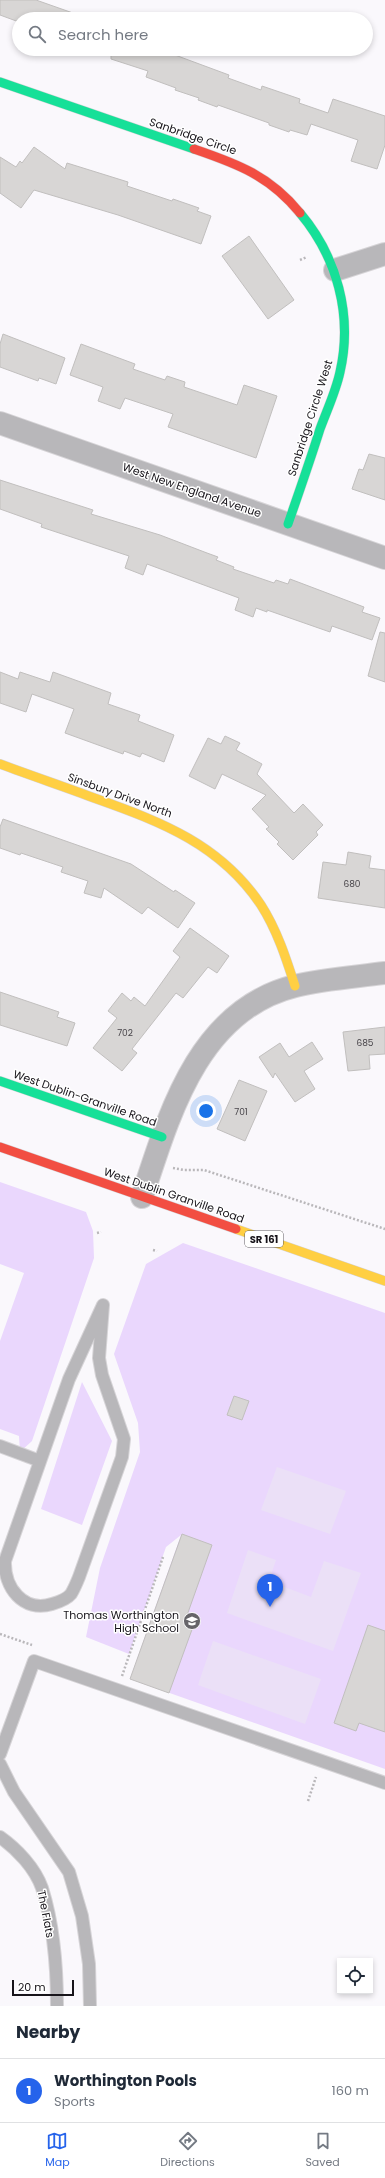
<!DOCTYPE html>
<html lang="en">
<head>
<meta charset="utf-8">
<style>
  body { margin:0; font-family:Poppins,sans-serif; background:#f2f2f3; color:#1f2937 }
  .controls { position:absolute; right:12px; bottom:12px; display:grid; overflow:hidden; border-radius:0px; box-shadow:0 2px 6px #0003 }
  .controls button { width:36px; height:36px; display:grid; place-items:center; padding:0; border:0; border-bottom:1px solid #e0e1e3; background:#fff; color:#1f2937; font:20px sans-serif }
  .scale { position:absolute; left:12px; bottom:10px; width:62px; box-sizing:border-box; padding-left:4px; border:2px solid #17141a; border-top:0; font-size:11px; line-height:14px; white-space:nowrap; color:#17141a; -webkit-text-stroke:3px #fff; paint-order:stroke }
  .you { position:absolute; left:206px; top:1111px; width:14px; height:14px; margin:-10px; border:3px solid #fff; border-radius:50%; background:#1a73e8; box-shadow:0 0 0 6px #1a73e833 }
  .badge { display:grid; place-items:center; width:26px; height:26px; border-radius:50%; background:#2563eb; color:#fff; font-size:13px; font-weight:700 }
  .pin { position:absolute; translate:-50% -33px; filter:drop-shadow(0 1px 2px #0008) }
  .pin::after { content:''; position:absolute; top:21px; width:14px; height:12px; background:inherit; clip-path:polygon(0 0,100% 0,50% 100%) }
  .list { margin:0; padding:0; list-style:none }
  h2 { display:flex; justify-content:space-between; align-items:center; height:52px; margin:0; padding:0 16px; font-size:17px }
  h2 small { font-size:13px; font-weight:400; color:#747a83 }
  .list li { display:grid; grid-template-columns:26px 1fr auto; gap:12px; align-items:center; box-sizing:border-box; height:64px; padding:0 16px; border-top:1px solid #e0e1e3 }
  .list b { display:block; font-size:15px; white-space:nowrap }
  .list p { margin:0; font-size:13px; white-space:nowrap; color:#747a83 }
  .list em { font-size:13px; font-style:normal; color:#747a83 }
  .icon { flex:none; width:22px; height:22px; fill:none; stroke:currentColor; stroke-width:2; stroke-linecap:round; stroke-linejoin:round }
  .map { position:relative; flex:none; width:385px; height:2006px; overflow:hidden }
  .search { position:absolute; background:#fff; box-shadow:0 2px 6px #0003; left:12px; right:12px; top:12px; height:44px; display:flex; align-items:center; gap:10px; box-sizing:border-box; padding:0 14px; border-radius:22px; color:#747a83; font-size:15px }
  .sheet { height:116px; background:#fff }
  nav { display:flex; justify-content:space-around; align-items:center; box-sizing:border-box; height:56px; border-top:1px solid #e0e1e3; background:#fff; font-size:11px; color:#747a83 }
  nav a { display:grid; justify-items:center; gap:2px }
  nav .on { color:#2563eb }
  .map>svg:first-child { display:block }
  .green { fill:#ead7fd }
  .water { fill:#ebe0f7 }
  .building { fill:#d8d6d5; stroke:#c1bfbe }
  .lines { fill:none; stroke-linecap:round; stroke-linejoin:round }
  .lane-casing { stroke:#d6d4d7; stroke-width:14 }
  .street-casing { stroke:#d6d4d7; stroke-width:24 }
  .fast-casing { stroke:#d6d4d7; stroke-width:10 }
  .slow-casing { stroke:#d6d4d7; stroke-width:10 }
  .jam-casing { stroke:#d6d4d7; stroke-width:10 }
  .path { stroke:#b9b7ba; stroke-width:2.5; stroke-dasharray:2 2; stroke-linecap:butt }
  .lane { stroke:#b8b7ba; stroke-width:12 }
  .street { stroke:#b8b7ba; stroke-width:22 }
  .fast { stroke:#16e098; stroke-width:9 }
  .slow { stroke:#ffcf43; stroke-width:9 }
  .jam { stroke:#f24e42; stroke-width:9 }
  .labels { text-anchor:middle; stroke-width:3; stroke-linejoin:round; paint-order:stroke }
  .number-label { font-size:9px; fill:#474449 }
  .shield { fill:#fff; stroke:#5d5a5f; stroke-width:1 }
  .shield-label { font-size:10px; font-weight:bold; fill:#17141a }
  .street-label { font-size:11px; fill:#17141a; stroke:#fff }
  .poi-label { font-size:11px; fill:#17141a; stroke:#fff; text-anchor:end }
</style>
</head>
<body>
<div class="map">
<svg width="385" height="2006" viewBox="0 0 385 2006">
  <rect width="100%" height="100%" fill="#faf8fc"/>
  <path class="green" d="M0 1182 86 1212 93 1231 94 1258 32 1441 20 1452 19 1436 0 1429V1341L24 1273 0 1264Z
    M183 1243 385 1313V1769L130 1679 181 1535 166 1547 129 1654 86 1637 100 1568 140 1452 138 1423 114 1354 146 1264Z
    M82 1382 112 1441 82 1525 41 1509Z"/>
  <path class="water" d="M277 1467 346 1491 330 1534 261 1510Z
    M248 1550 276 1560 269 1581 311 1597 324 1561 361 1573 333 1651 227 1613Z
    M213 1641 321 1679 305 1724 198 1685Z"/>
  <path class="building" d="M0 0H36L90 19H19V22L0 15Z
    M93 49H177L175 55 229 75 228 78 261 90 262 86 300 99 299 103 328 113 333 99 385 116V145L377 169 351 161 358 140 311 124 307 135 290 130 289 132 269 125V123L218 105 217 107 198 100 199 98 175 90 176 88 146 77 148 71 111 59V55Z
    M34 147 65 169 67 163 128 182 127 186 172 201 173 199 199 208 197 211 211 216 201 244 118 215 34 190 21 208 0 193V157L16 167 20 161 22 163Z
    M249 236 294 300 268 319 222 256Z
    M3 334 65 358 56 384 39 378 38 381 0 367V344Z
    M81 344 135 364 133 369 165 380 167 376 185 382 184 387 237 405 244 385 277 396 256 458 168 427 173 414 125 398 120 409 98 401 103 387 70 375Z
    M369 454 385 458V500L352 489 359 469 363 470Z
    M0 480 93 510 91 514 160 535 207 553 218 557 216 560 234 567 233 569 274 583 276 580 288 584 290 579 364 607 362 612 380 618 372 640 332 626 330 632 267 610V612L256 608 253 617 235 610 239 598 147 564 143 575 125 568 129 556 41 527 42 524 0 509Z
    M380 632 385 633V682L368 676Z
    M0 672 18 679 20 672 50 682 53 672 111 693 108 704 140 715 138 721 174 735 164 762 142 753 140 757 124 751 123 754 65 733 74 709 32 694 26 712 0 703Z
    M225 736 240 743 236 750 262 764 257 774 294 813 303 804 323 825 316 832 318 835 293 860 277 844 279 842 266 829 269 827 252 809 266 795 222 774 215 789 189 776 208 738 221 744Z
    M3 819 131 864 174 892 175 890 195 903 178 928 148 907 142 914 104 888 101 898 84 893 88 881 61 872 63 867 21 853 20 855 0 848V827Z
    M348 852 371 856 369 868 385 870V908L318 898 323 862 346 865Z
    M190 928 229 956 217 973 208 967 183 998 176 993 132 1049 137 1053 122 1071 93 1048 117 1018 108 1011 122 993 131 1001 134 997 145 1006 180 957 173 951Z
    M0 992 59 1012 57 1017 75 1023 67 1046 0 1025Z
    M385 1027V1054L369 1055 370 1069 348 1071 343 1032Z
    M312 1042 323 1059 304 1071 315 1089 295 1102 275 1073 273 1078 259 1057 280 1043 289 1057Z
    M239 1080 267 1091 245 1141 217 1129Z
    M234 1396 249 1401 242 1420 227 1415Z
    M182 1534 212 1545 185 1621 194 1624 169 1693 130 1679Z
    M368 1625 385 1631V1732L359 1723 356 1731 334 1723Z"/>
  <g class="lines">
    <g class="lane-casing">
      <path id="lane" d="M103 1305 99 1358 102 1375 124 1439 122 1457 79 1577C77 1582 74 1589 71 1594 67 1599 59 1602 52 1604 23 1613 4 1587 5 1561L69 1379Z
        M0 1446 40 1461
        M0 1754 34 1661 385 1783
        M0 1764 14 1792 69 1872 82 1916 89 1964 90 2006
        M0 1837C17 1849 35 1868 42 1888 53 1923 57 1969 57 2006"/>
    </g>
    <g class="street-casing">
      <path id="street" d="M335 270 385 254
        M0 423 385 558
        M142 1197C169 1115 198 1010 295 986 324 979 355 977 385 973"/>
    </g>
    <g class="fast-casing">
      <path id="fast" d="M0 82 194 149
        M288 524C299 492 310 461 320 429 327 410 336 391 340 372 353 315 337 257 300 213
        M0 1081 162 1137"/>
    </g>
    <g class="slow-casing">
      <path id="slow" d="M0 764C32 776 65 787 97 799 162 822 221 845 261 905 277 930 286 958 295 986
        M236 1229 385 1281"/>
    </g>
    <g class="jam-casing">
      <path id="jam" d="M194 149C238 164 270 176 300 213
        M0 1147 236 1229"/>
    </g>
    <path class="path" d="M300 260 307 257
      M173 1168 184 1170H204L385 1229
      M97 1233 101 1232
      M153 1250 157 1251
      M0 1634 32 1645
      M122 1676 163 1557
      M308 1801 316 1777"/>
    <use href="#lane" class="lane"/>
    <use href="#street" class="street"/>
    <use href="#fast" class="fast"/>
    <use href="#slow" class="slow"/>
    <use href="#jam" class="jam"/>
  </g>
  <defs>
    <g id="school-disc" transform="scale(0.9)"><circle r="9.5" fill="#666469" stroke="#fff"/><path d="M0-5L7-2L0 1L-7-2ZM-4 1L0 2.5L4 1V4Q0 6-4 4Z" fill="#fff"/></g>
  </defs>
  <g fill-rule="evenodd">
    <use href="#school-disc" x="192" y="1621"/>
  </g>
  <g class="labels">
    <g class="number-label">
      <text x="352" y="887">680</text>
      <text x="125" y="1036">702</text>
      <text x="365" y="1046">685</text>
      <text x="241" y="1115">701</text>
    </g>
    <rect class="shield" x="245" y="1231" width="38" height="16" rx="3"/>
    <g class="shield-label">
      <text x="264" y="1243">SR 161</text>
    </g>
    <g class="street-label">
      <text transform="translate(193 136) rotate(19)" y="4">Sanbridge Circle</text>
      <text transform="translate(310 418) rotate(-72)" y="4">Sanbridge Circle West</text>
      <text transform="translate(192 490) rotate(19)" y="4">West New England Avenue</text>
      <text transform="translate(120 795) rotate(20)" y="4">Sinsbury Drive North</text>
      <text transform="translate(85 1098) rotate(19)" y="4">West Dublin-Granville Road</text>
      <text transform="translate(174 1195) rotate(19)" y="4">West Dublin Granville Road</text>
      <text transform="translate(46 1914) rotate(79)" y="4">The Flats</text>
    </g>
    <g class="poi-label">
      <text x="179" y="1619">Thomas Worthington<tspan x="179" dy="13">High School</tspan></text>
    </g>
  </g>
</svg>
<div class="controls">
<button><svg class="icon" aria-label="locate" viewBox="0 0 24 24"><circle cx="12" cy="12" r="6"/><path d="M12 2v4M12 18v4M2 12h4M18 12h4"/></svg></button>
</div>
<div class="scale">20 m</div>
<div class="you"></div>
<div class="pin badge" style="left:270px;top:1607px">1</div>
<div class="search"><svg class="icon" aria-label="search" viewBox="0 0 24 24"><circle cx="10" cy="10" r="6"/><path d="M15 15l6 6"/></svg>Search here</div>
</div>
<section class="sheet">
<h2>Nearby<small></small></h2>
<ul class="list">
<li><span class="badge">1</span><div><b>Worthington Pools</b><p>Sports</p></div><em>160 m</em></li>
</ul>
</section>
<nav>
<a class="on"><svg class="icon" aria-label="map" viewBox="0 0 24 24"><path d="M3 6l6-2 6 2 6-2v14l-6 2-6-2-6 2zM9 4v14M15 6v14"/></svg>Map</a>
<a><svg class="icon" aria-label="directions" viewBox="0 0 24 24"><path d="M12 3l9 9-9 9-9-9zM9 14v-3h6M13 9l2 2-2 2"/></svg>Directions</a>
<a><svg class="icon" aria-label="saved" viewBox="0 0 24 24"><path d="M7 4h10v16l-5-4-5 4z"/></svg>Saved</a>
</nav>
</body>
</html>
